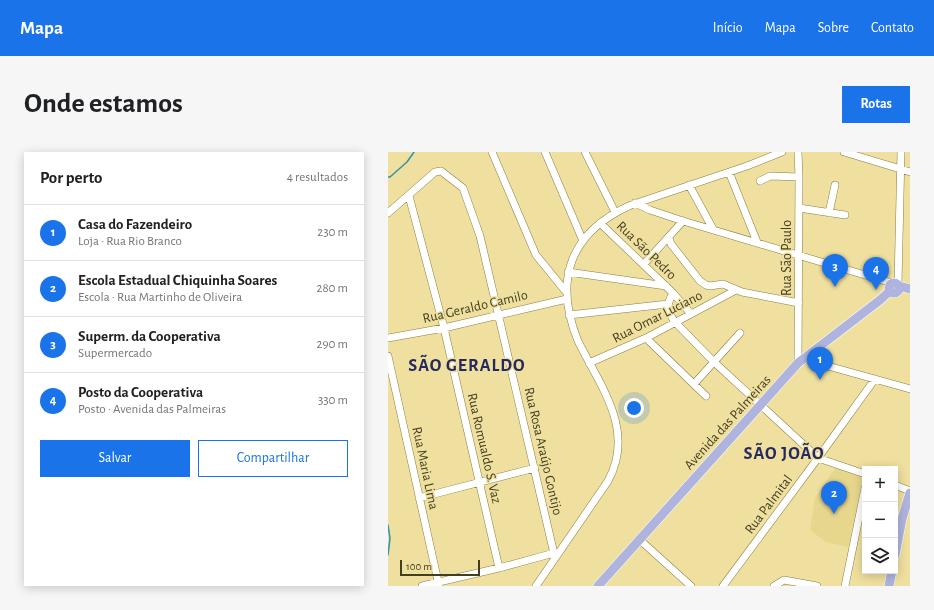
<!DOCTYPE html>
<html lang="pt">
<head>
<meta charset="utf-8">
<style>
  body { margin:0; font-family:"Alegreya Sans",sans-serif; background:#f6f6f6; color:#202124 }
  .controls { position:absolute; right:12px; bottom:12px; display:grid; overflow:hidden; border-radius:0px; box-shadow:0 2px 10px #0003 }
  .controls button { width:36px; height:36px; display:grid; place-items:center; padding:0; border:0; border-bottom:1px solid #e0e0e0; background:#fff; color:#202124; font:20px sans-serif }
  .scale { position:absolute; left:12px; bottom:10px; width:80px; box-sizing:border-box; padding-left:4px; border:2px solid #433d22; border-top:0; font-size:11px; line-height:14px; white-space:nowrap; color:#433d22; -webkit-text-stroke:3px #efe09f; paint-order:stroke }
  .you { position:absolute; left:246px; top:256px; width:14px; height:14px; margin:-10px; border:3px solid #fff; border-radius:50%; background:#1a73e8; box-shadow:0 0 0 6px #1a73e833 }
  .badge { display:grid; place-items:center; width:26px; height:26px; border-radius:50%; background:#1a73e8; color:#fff; font-size:13px; font-weight:700 }
  .pin { position:absolute; translate:-50% -33px; filter:drop-shadow(0 1px 2px #0008) }
  .pin::after { content:''; position:absolute; top:21px; width:14px; height:12px; background:inherit; clip-path:polygon(0 0,100% 0,50% 100%) }
  .list { margin:0; padding:0; list-style:none }
  h2 { display:flex; justify-content:space-between; align-items:center; height:52px; margin:0; padding:0 16px; font-size:17px }
  h2 small { font-size:13px; font-weight:400; color:#757577 }
  .list li { display:grid; grid-template-columns:26px 1fr auto; gap:12px; align-items:center; box-sizing:border-box; height:56px; padding:0 16px; border-top:1px solid #e0e0e0 }
  .list b { display:block; font-size:15px; white-space:nowrap }
  .list p { margin:0; font-size:13px; white-space:nowrap; color:#757577 }
  .list em { font-size:13px; font-style:normal; color:#757577 }
  .actions { display:flex; gap:8px; padding:12px 16px }
  .actions a { flex:1; padding:9px 0; border:1px solid #1a73e8; border-radius:0px; text-align:center; font-size:14px; color:#1a73e8 }
  .actions .main { background:#1a73e8; color:#fff }
  .icon { flex:none; width:22px; height:22px; fill:none; stroke:currentColor; stroke-width:2; stroke-linecap:round; stroke-linejoin:round }
  .map { position:relative; flex:none; width:522px; height:434px; overflow:hidden; border-radius:0px }
  header { display:flex; align-items:center; gap:24px; box-sizing:border-box; height:56px; padding:0 20px; background:#1a73e8; color:#fff }
  header strong { font-size:19px }
  nav { display:flex; gap:22px; margin-inline-start:auto; font-size:14px }
  .intro { display:flex; align-items:center; justify-content:space-between; box-sizing:border-box; height:96px; padding:0 24px }
  h1 { margin:0; font-size:28px }
  .button { padding:10px 18px; border-radius:0px; background:#1a73e8; color:#fff; font-size:14px; font-weight:700 }
  main { display:flex; gap:24px; padding:0 24px }
  aside { flex:1; background:#fff; border-radius:0px; box-shadow:0 2px 10px #0003 }
  .map>svg:first-child { display:block }
  .built { fill:#e7d78d }
  .lines { fill:none; stroke-linecap:round; stroke-linejoin:round }
  .stream { stroke:#3092aa; stroke-width:1.5 }
  .minor-casing { stroke:#8c7e3f; stroke-width:8 }
  .major-casing { stroke:#fff; stroke-width:10 }
  .minor { stroke:#fff; stroke-width:7 }
  .major { stroke:#afb4de; stroke-width:9 }
  .labels { text-anchor:middle; stroke-width:3; stroke-linejoin:round; paint-order:stroke }
  .street-label { font-size:14px; fill:#433d22; stroke:#efe09f }
  .district-label { font-size:18px; font-weight:bold; letter-spacing:1px; fill:#262862; stroke:#efe09f }
</style>
</head>
<body>
<header>
<strong>Mapa</strong>
<nav><a>Início</a><a>Mapa</a><a>Sobre</a><a>Contato</a></nav>
</header>
<div class="intro"><h1>Onde estamos</h1><a class="button">Rotas</a></div>
<main>
<aside>
<h2>Por perto<small>4 resultados</small></h2>
<ul class="list">
<li><span class="badge">1</span><div><b>Casa do Fazendeiro</b><p>Loja · Rua Rio Branco</p></div><em>230 m</em></li>
<li><span class="badge">2</span><div><b>Escola Estadual Chiquinha Soares</b><p>Escola · Rua Martinho de Oliveira</p></div><em>280 m</em></li>
<li><span class="badge">3</span><div><b>Superm. da Cooperativa</b><p>Supermercado</p></div><em>290 m</em></li>
<li><span class="badge">4</span><div><b>Posto da Cooperativa</b><p>Posto · Avenida das Palmeiras</p></div><em>330 m</em></li>
</ul>
<div class="actions"><a class="main">Salvar</a><a>Compartilhar</a></div>
</aside>
<div class="map">
<svg width="522" height="434" viewBox="0 0 522 434">
  <rect width="100%" height="100%" fill="#efe09f"/>
  <path class="built" d="M448 315 475 325 460 395 438 390 422 378 427 346Z"/>
  <g class="lines">
    <path class="stream" d="M0 25H2L19 10 26 0
      M0 373 2 386 0 403"/>
    <g class="minor-casing">
      <path id="minor" d="M104 0 148 103 179 141
        M157 0 195 89
        M197 0 227 60
        M410 0 411 25 410 211
        M456 0 522 20
        M341 20 369 90
        M372 29 382 24 411 25
        M301 33 325 77
        M21 44 56 176 111 416
        M247 51 262 58 295 69 504 131
        M411 56 457 63
        M0 61 47 20 53 19 75 36 92 84 167 406
        M441 61 447 33
        M212 71 285 141 303 162
        M281 86 283 92 312 129 318 133 322 134 335 132 354 140 411 151
        M256 112 295 69
        M180 120 278 134
        M510 132 513 0
        M285 141C278 153 279 158 286 169L325 209 430 306 477 322
        M181 163 280 152
        M0 186 56 176 179 147
        M258 186 318 244
        M0 204 51 434
        M422 209 522 237
        M201 211 258 186 348 138
        M306 232 352 181
        M507 333 522 339
        M31 346 147 316
        M252 388 303 434
        M34 434 111 416 166 401
        M148 434 220 329C248 278 212 234 190 189 165 128 182 80 243 53L359 14 394 0
        M335 434 430 306 487 227
        M386 434 396 428 429 434
        M457 434 477 336"/>
    </g>
    <g class="major-casing">
      <path id="major" d="M501 136a5 5 0 1 1 10 0a5 5 0 1 1-10 0Z
        M511 134 522 137
        M507 403 514 367 522 341
        M210 434 410 211 492 148 502 139
        M501 434 504 419"/>
    </g>
    <use href="#minor" class="minor"/>
    <use href="#major" class="major"/>
  </g>
  <g class="labels">
    <g class="street-label">
      <text transform="translate(259 98) rotate(44)" y="5">Rua São Pedro</text>
      <text transform="translate(398 106) rotate(-90)" y="5">Rua São Paulo</text>
      <text transform="translate(87 154) rotate(-13)" y="5">Rua Geraldo Camilo</text>
      <text transform="translate(269 164) rotate(-27)" y="5">Rua Omar Luciano</text>
      <text transform="translate(339 270) rotate(-48)" y="5">Avenida das Palmeiras</text>
      <text transform="translate(97 296) rotate(77)" y="5">Rua Romualdo S. Vaz</text>
      <text transform="translate(156 299) rotate(77)" y="5">Rua Rosa Araújo Gontijo</text>
      <text transform="translate(38 316) rotate(78)" y="5">Rua Maria Lima</text>
      <text transform="translate(380 352) rotate(-53)" y="5">Rua Palmital</text>
    </g>
    <g class="district-label">
      <text x="79" y="219">SÃO GERALDO</text>
      <text x="396" y="307">SÃO JOÃO</text>
    </g>
  </g>
</svg>
<div class="controls">
<button>+</button>
<button>−</button>
<button><svg class="icon" aria-label="layers" viewBox="0 0 24 24"><path d="M12 4l9 5-9 5-9-5zM3 14l9 5 9-5"/></svg></button>
</div>
<div class="scale">100 m</div>
<div class="you"></div>
<div class="pin badge" style="left:432px;top:228px">1</div>
<div class="pin badge" style="left:446px;top:362px">2</div>
<div class="pin badge" style="left:447px;top:135px">3</div>
<div class="pin badge" style="left:488px;top:138px">4</div>
</div>
</main>
</body>
</html>
